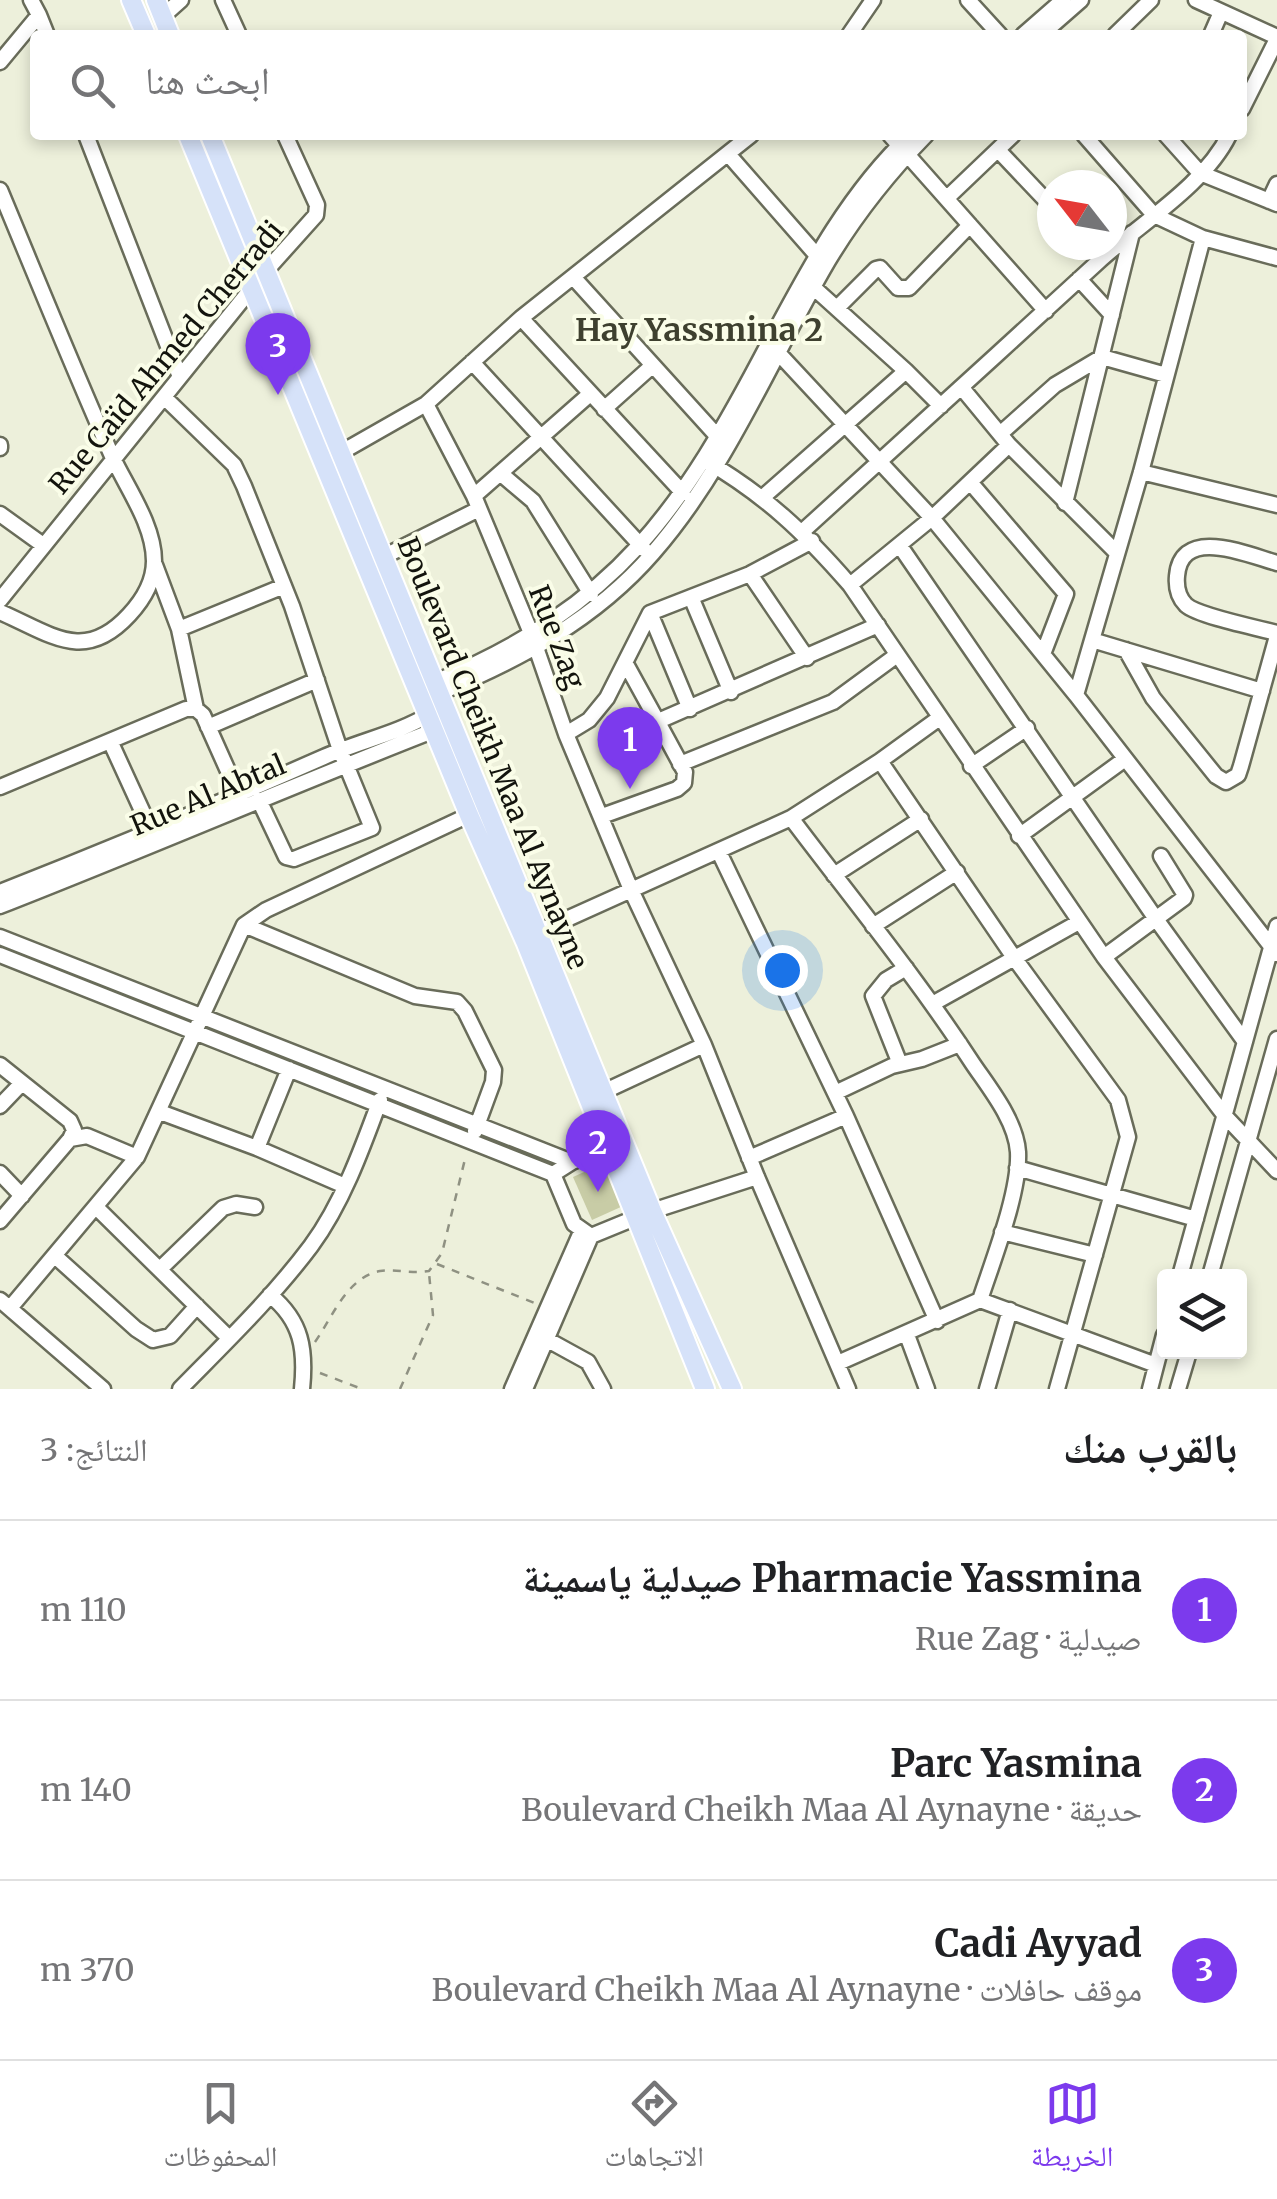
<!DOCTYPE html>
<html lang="ar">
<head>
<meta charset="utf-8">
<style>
  body { margin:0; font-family:Merriweather,"Noto Naskh Arabic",serif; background:#f6f6f6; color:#202124; direction:rtl }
  .controls { position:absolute; right:30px; bottom:30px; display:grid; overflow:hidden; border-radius:10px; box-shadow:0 5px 15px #0003 }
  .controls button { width:90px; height:90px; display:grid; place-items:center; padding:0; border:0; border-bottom:2px solid #e0e0e0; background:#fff; color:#202124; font:50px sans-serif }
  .compass { position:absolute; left:1037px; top:170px; width:90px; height:90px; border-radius:50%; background:#fff; box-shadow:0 5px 15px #0003; rotate:301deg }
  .you { position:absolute; left:782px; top:970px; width:35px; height:35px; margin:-25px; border:8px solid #fff; border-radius:50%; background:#1a73e8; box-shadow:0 0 0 15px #1a73e833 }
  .badge { display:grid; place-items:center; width:65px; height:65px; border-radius:50%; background:#7c3aed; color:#fff; font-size:32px; font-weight:700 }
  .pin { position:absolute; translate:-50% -82px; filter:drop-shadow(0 2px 5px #0008) }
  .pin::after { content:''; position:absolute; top:52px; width:35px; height:30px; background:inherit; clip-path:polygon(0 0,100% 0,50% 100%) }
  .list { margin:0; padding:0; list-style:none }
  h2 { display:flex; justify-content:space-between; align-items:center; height:130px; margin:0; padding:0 40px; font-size:42px }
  h2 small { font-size:32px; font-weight:400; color:#757577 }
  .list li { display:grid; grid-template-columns:65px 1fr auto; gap:30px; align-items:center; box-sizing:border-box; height:180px; padding:0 40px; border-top:2px solid #e0e0e0 }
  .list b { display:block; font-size:38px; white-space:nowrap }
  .list p { margin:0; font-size:32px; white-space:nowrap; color:#757577 }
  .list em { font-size:32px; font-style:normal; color:#757577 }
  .icon { flex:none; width:55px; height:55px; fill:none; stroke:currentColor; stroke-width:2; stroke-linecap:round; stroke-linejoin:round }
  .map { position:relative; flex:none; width:1277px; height:1389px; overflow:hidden; direction:ltr }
  .search { position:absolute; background:#fff; box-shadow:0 5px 15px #0003; left:30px; right:30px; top:30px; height:110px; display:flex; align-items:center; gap:25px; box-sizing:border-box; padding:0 35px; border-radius:10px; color:#757577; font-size:38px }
  .sheet { height:670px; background:#fff }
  nav { display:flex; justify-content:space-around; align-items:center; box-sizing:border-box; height:140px; border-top:2px solid #e0e0e0; background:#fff; font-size:28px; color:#757577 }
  nav a { display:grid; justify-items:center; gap:5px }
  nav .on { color:#7c3aed }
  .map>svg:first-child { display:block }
  .green { fill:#c8cca6 }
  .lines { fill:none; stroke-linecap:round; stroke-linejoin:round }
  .minor-casing { stroke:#696c5a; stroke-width:19 }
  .major-casing { stroke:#fff; stroke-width:22 }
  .path { stroke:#8f9182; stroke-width:2.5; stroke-dasharray:8 8; stroke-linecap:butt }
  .minor { stroke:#fff; stroke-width:14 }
  .major { stroke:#d6e2f9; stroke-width:18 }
  .labels { text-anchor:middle; stroke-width:8; stroke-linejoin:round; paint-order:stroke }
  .street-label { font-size:28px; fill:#13140d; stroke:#fafde8 }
  .quarter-label { font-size:32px; font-weight:bold; fill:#3e402f; stroke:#fafde8 }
</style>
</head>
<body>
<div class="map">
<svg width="1277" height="1389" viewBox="0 0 1277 1389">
  <rect width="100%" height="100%" fill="#edf0db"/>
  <path class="green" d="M604 1163 623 1206 592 1220 573 1177Z"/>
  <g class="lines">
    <g class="minor-casing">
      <path id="minor" d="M31 0 39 15
        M223 0 239 35
        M968 0 1000 35
        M1196 0 1277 37
        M162 17 181 0
        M849 35 873 0
        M1023 35 1063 0
        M1041 35 1081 0
        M1115 35 1151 0
        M1211 35 1221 12
        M0 62 39 15 47 35
        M1242 109 1277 39
        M86 135 180 377
        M751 135 521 318 426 404 474 496 531 633 566 734 632 892 704 1045 757 1177 848 1389
        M890 135 1046 311
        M1084 135 1154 215 1203 238 1277 258
        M1166 135 1200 173 1277 204
        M998 150 1052 207
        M728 154 820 259
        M0 190C37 279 73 368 112 456 127 488 154 525 154 561 154 582 142 601 129 615 84 664 51 634 0 612
        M947 198 1013 135
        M1269 201 1277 184
        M1088 245 1101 259
        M573 277 718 437
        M1079 279 1112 315
        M837 308 876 269 880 268 898 288H909L970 225
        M521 318 683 493
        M769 343 932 518 1076 695 1277 954
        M472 362 644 549
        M906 371 941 406
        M962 388 1009 445 1117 553
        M164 397 234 465 244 486 292 606 340 750 372 828 294 859 286 857 259 800
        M604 409 652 366
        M1000 434 1055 385 1102 357 1166 375
        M0 445V448
        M340 453 426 404
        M705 460C766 496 804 532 850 585L1104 957 1225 1116 1277 1171
        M1141 472 1277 505
        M500 473 533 501 591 594
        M970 482 1066 594 1043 654
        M474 496 590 394
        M763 497 906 371 813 287
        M1065 503 1132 233
        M0 514 43 545
        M803 531C901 442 1000 352 1098 262 1139 224 1204 186 1229 135
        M900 546 1156 919 1245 1042
        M383 557 479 509
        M1277 563C1248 555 1181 525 1177 576 1176 587 1178 597 1186 605 1198 616 1258 628 1277 633
        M155 565 179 629 196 709
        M750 574 807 658
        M850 585 932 518 1009 445
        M691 597 731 692
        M0 600 264 273 316 215 317 205 285 135
        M650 613 690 709
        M179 629 284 586
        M1092 640 1262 691
        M1126 650 1153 698 1216 776 1226 782 1238 775 1241 766 1277 636
        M626 664 659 724
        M435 682C619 605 681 511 770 341 809 268 849 192 910 135
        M439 693C519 660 595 620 653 553 728 467 771 358 828 261 855 216 890 172 926 135
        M1076 695 1141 472 1203 238
        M208 727 317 680
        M566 734 589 720 607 698 650 613 750 574 812 541
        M111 743 155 839
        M880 761 1015 959 1118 1100 1128 1137 1057 1389
        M680 764 833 702 897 655
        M971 766 1027 728
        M0 787 186 709H196L203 715 241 800
        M602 816 677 789 684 783 685 772 659 724 663 719 878 625
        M791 818C852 899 917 978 973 1064 990 1089 1016 1121 1018 1152 1020 1192 993 1260 980 1300L838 1363
        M1019 836 1125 759
        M719 852 846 1116 937 1321
        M834 875 921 819
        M0 892C109 849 217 804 324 757 359 741 397 734 430 714
        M0 906C146 849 289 787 435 730
        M244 925 415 996 457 1002 465 1011 494 1070 493 1082 475 1131
        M873 926 957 872
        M538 932 791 818 880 761 938 719
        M0 937 572 1162
        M0 955 553 1174
        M1104 957 1184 898 1185 895 1161 856
        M934 1003 1079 922
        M900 1064 873 996 886 980 906 968
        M0 1065 70 1121 74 1130 70 1139 0 1221
        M603 1092 704 1045
        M835 1093 892 1066 922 1059 960 1044
        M0 1106 22 1083
        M160 1112 257 1148 345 1186
        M70 1139 87 1136 137 1157
        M614 1145 572 1162 553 1174 574 1224 591 1236 652 1211 757 1177
        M257 1148 289 1069
        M749 1158 846 1116
        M1017 1168 1196 1219
        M0 1173 22 1196
        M97 1208 229 1338
        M1002 1232 1095 1255
        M55 1256 136 1329 153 1340 170 1336 197 1306
        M160 1269 223 1208 236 1204 255 1207
        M1180 1276 1277 926
        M1210 1276 1277 1039
        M270 1295C302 1321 306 1350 302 1389
        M0 1300 103 1389
        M980 1300 1156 1365
        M10 1308 137 1157 244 925 266 910 469 815
        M537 1334 588 1362 603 1389
        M907 1335 927 1389
        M180 1389C225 1343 272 1298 311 1246 342 1204 362 1149 380 1100
        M512 1389 581 1232
        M525 1389 591 1236
        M987 1389 1010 1310
        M1150 1389 1164 1335
        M1178 1389 1189 1352"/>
    </g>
    <g class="major-casing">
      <path id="major" d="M131 0 146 35
        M156 0 170 35
        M188 135 469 815 525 941 705 1389
        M210 135 652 1211 732 1389"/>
    </g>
    <path class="path" d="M437 1264 537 1304
      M315 1342C332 1318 347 1277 380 1271 396 1269 412 1274 429 1271L442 1253 466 1155
      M320 1373 362 1389
      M400 1389 433 1315 429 1273"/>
    <use href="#minor" class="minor"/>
    <use href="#major" class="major"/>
  </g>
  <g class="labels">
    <g class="street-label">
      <text transform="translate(166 357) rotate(-50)" y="10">Rue Caïd Ahmed Cherradi</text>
      <text transform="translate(557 637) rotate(69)" y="10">Rue Zag</text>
      <text transform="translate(493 753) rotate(68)" y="10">Boulevard Cheikh Maa Al Aynayne</text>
      <text transform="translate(208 795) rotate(-23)" y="10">Rue Al Abtal</text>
    </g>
    <g class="quarter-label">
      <text x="699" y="341">Hay Yassmina 2</text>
    </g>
  </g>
</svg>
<div class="controls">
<button><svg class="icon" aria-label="layers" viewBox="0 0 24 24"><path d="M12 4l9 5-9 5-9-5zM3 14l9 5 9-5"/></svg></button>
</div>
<svg class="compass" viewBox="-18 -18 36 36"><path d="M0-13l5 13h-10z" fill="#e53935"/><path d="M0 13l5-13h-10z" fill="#757577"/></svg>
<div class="you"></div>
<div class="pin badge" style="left:630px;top:789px">1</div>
<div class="pin badge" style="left:598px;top:1192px">2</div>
<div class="pin badge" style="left:278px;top:395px">3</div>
<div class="search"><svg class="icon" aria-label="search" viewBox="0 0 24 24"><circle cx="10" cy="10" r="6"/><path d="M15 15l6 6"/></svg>ابحث هنا</div>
</div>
<section class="sheet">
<h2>بالقرب منك<small>النتائج: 3</small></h2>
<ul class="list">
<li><span class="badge">1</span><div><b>Pharmacie Yassmina صيدلية ياسمينة</b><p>صيدلية · Rue Zag</p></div><em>110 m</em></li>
<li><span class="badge">2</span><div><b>Parc Yasmina</b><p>حديقة · Boulevard Cheikh Maa Al Aynayne</p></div><em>140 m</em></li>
<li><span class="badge">3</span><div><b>Cadi Ayyad</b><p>موقف حافلات · Boulevard Cheikh Maa Al Aynayne</p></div><em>370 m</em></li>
</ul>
</section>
<nav>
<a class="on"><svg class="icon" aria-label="map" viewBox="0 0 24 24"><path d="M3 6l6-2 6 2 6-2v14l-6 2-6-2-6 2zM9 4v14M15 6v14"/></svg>الخريطة</a>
<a><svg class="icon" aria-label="directions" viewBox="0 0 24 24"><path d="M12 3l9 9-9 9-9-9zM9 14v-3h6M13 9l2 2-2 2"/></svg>الاتجاهات</a>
<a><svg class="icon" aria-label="saved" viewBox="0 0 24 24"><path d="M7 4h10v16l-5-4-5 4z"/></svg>المحفوظات</a>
</nav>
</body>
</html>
